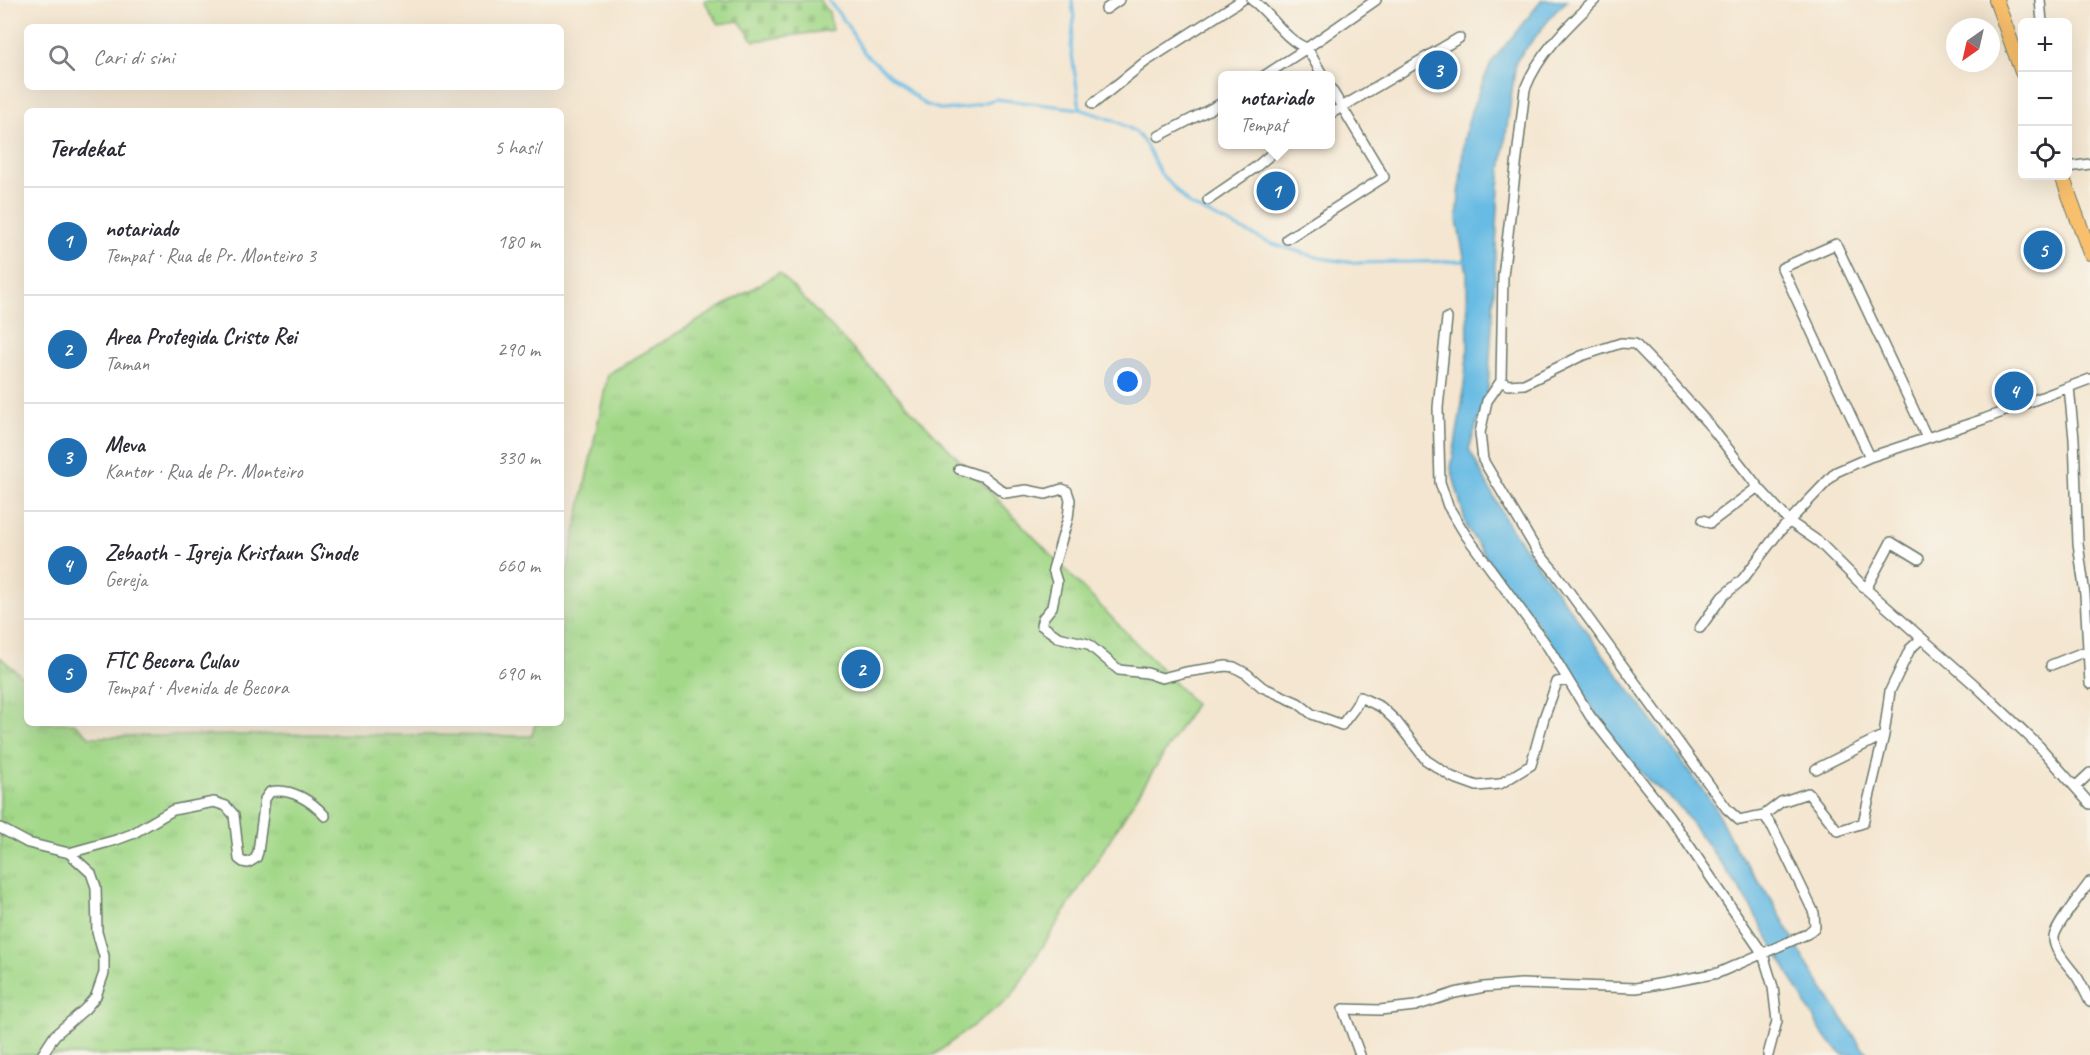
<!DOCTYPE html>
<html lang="id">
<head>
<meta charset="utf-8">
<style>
  body { margin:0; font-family:Caveat,sans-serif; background:#f7f7f7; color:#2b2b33 }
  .controls { position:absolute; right:18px; top:18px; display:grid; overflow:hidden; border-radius:9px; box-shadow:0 6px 24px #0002 }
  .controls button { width:54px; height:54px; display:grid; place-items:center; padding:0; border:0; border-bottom:2px solid #e1e1e2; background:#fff; color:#2b2b33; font:30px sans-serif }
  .compass { position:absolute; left:1946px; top:18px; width:54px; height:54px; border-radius:50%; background:#fff; box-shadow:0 6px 24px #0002; rotate:214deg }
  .you { position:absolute; left:1128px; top:382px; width:21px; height:21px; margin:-15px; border:4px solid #fff; border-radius:50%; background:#1a73e8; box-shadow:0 0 0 9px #1a73e833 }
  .badge { display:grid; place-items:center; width:39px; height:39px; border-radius:50%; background:#1f6fb2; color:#fff; font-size:20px; font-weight:700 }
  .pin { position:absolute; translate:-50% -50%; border:3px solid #fff; box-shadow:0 2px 6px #0006 }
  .popup { position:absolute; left:1218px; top:71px; width:117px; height:78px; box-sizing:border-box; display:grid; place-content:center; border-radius:9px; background:#fff; filter:drop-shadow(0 2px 4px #0005); font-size:20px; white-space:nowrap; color:#7c7c81 }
  .popup b { font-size:22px; color:#2b2b33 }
  .popup::after { content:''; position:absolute; left:50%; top:100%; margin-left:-12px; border:12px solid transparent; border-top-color:#fff }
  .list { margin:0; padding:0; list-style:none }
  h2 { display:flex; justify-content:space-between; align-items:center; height:78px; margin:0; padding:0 24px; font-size:26px }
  h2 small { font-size:20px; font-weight:400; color:#7c7c81 }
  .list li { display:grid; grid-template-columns:39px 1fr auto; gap:18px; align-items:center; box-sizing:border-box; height:108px; padding:0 24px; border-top:2px solid #e1e1e2 }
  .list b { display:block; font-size:22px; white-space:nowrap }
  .list p { margin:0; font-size:20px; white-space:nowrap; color:#7c7c81 }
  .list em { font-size:20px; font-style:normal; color:#7c7c81 }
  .icon { flex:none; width:33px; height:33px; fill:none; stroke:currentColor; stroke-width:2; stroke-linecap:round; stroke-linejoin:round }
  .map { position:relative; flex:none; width:2090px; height:1055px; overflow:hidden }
  .search { position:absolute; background:#fff; box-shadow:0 6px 24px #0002; left:24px; top:24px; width:540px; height:66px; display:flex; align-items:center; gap:15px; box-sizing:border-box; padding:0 21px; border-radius:9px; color:#7c7c81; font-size:22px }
  .panel { position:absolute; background:#fff; box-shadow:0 6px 24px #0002; left:24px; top:108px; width:540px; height:618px; border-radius:9px }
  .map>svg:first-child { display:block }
  .cemetery { fill:url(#cemetery-stones); stroke:#608a5e; stroke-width:1.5 }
  .park { fill:url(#park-tufts); stroke:#608a5e; stroke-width:1.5 }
  .water { fill:#68bbe4; stroke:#447c8c; stroke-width:1.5 }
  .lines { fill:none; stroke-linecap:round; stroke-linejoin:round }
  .stream { stroke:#68bbe4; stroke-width:3 }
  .street-casing { stroke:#6a786b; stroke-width:12 }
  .primary-casing { stroke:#6a786b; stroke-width:16 }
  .street { stroke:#fff; stroke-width:9 }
  .primary { stroke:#f8bf6c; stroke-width:14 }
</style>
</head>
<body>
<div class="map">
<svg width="2090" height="1055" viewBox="0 0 2090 1055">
  <defs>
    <pattern id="cemetery-stones" width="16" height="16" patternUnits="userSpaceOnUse" patternTransform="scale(1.5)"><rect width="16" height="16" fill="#a2d888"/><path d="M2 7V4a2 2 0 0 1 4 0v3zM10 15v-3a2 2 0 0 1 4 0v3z" fill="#8bba76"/></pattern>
    <pattern id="park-tufts" width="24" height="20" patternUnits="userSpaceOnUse" patternTransform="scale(1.5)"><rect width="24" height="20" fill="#a2d888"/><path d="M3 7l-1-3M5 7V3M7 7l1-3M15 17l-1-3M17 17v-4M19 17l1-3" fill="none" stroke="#8bba76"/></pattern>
  </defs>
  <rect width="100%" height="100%" fill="#f7f3e8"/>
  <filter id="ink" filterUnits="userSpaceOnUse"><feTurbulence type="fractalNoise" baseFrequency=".0167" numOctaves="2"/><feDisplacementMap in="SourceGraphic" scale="12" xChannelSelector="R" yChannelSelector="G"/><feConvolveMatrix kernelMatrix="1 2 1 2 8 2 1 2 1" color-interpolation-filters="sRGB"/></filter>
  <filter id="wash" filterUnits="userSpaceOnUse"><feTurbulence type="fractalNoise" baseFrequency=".008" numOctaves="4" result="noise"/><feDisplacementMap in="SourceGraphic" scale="24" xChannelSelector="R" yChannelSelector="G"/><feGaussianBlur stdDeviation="1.35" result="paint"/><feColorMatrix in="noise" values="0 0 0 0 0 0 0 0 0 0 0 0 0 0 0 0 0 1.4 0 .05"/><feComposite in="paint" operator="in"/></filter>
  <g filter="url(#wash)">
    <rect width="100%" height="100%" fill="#f4e6d0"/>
    <path class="cemetery" d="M705 0H820L829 12 832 30 754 41 739 21 719 24 704 1Z"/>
    <path class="park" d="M779 273 1195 704 1011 997 934 1055H0V657L27 681V723H74L90 737 312 734 532 736 535 723H561V599L608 374Z"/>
    <path class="water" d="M1542 0H1568L1555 12 1516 61 1499 186 1493 311 1488 388 1469 449 1509 526 1713 804 1734 846 1771 899 1810 969 1860 1045 1870 1055H1843L1824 1036 1744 895 1679 806 1649 781 1612 739 1544 633 1496 572 1467 528 1451 468 1462 404 1468 347 1467 272 1457 220 1464 139 1471 111 1491 63Z"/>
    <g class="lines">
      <path class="stream" d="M828 0 846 23 864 53 924 104 943 110 965 108 996 99 1080 109 1116 121 1136 132 1146 145 1161 174 1190 205 1270 243 1320 258 1354 263 1467 261
        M1072 0 1074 19 1071 48 1080 108"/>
    </g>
  </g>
  <g filter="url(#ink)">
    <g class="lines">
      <g class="street-casing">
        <path id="street" d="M1252 0C1271 13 1285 41 1307 48L1376 0
          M1595 0C1568 26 1539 53 1525 89L1503 276 1501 381 1487 401 1480 433 1483 460 1537 551 1554 571 1727 809 1739 820 1764 815 1781 802 1808 793 1838 831 1863 823 1884 735 1890 691 1910 649 1922 638
          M2040 0 2042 22
          M1106 9 1119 0
          M1264 76 1307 48 1323 76
          M1093 104 1145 62 1242 0
          M1330 114 1459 38
          M1159 136 1222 103
          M2068 167 2090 164
          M1208 200 1256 167 1283 144
          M1287 239 1384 177 1330 87
          M1447 318 1438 408 1440 482 1448 506 1465 534 1548 647 1590 716 1669 816 1763 954 1773 987 1777 1021 1768 1055
          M1501 381 1508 385 1524 384 1581 356 1621 343 1635 344 1663 373 1711 427 1758 487 1790 522 1819 542 1866 589 1976 686 2039 746 2090 804
          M2069 387 2074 439 2078 543 2085 595 2090 684
          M1870 457 1782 268 1836 244 1927 438
          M959 469 984 477 1005 493 1026 490 1046 494 1062 489 1067 491 1070 500 1068 518 1053 569 1057 582 1052 607 1043 618 1041 625 1058 637 1088 644 1119 670 1147 673 1162 678 1186 672 1226 666 1234 667 1247 674 1262 687 1298 703 1312 714 1342 725C1348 715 1357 708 1360 697L1381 707 1396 721 1426 760 1452 777 1477 786 1500 784 1531 765 1544 718 1557 682 1568 680
          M1703 520 1710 523 1758 487
          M1866 589 1891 542 1919 559
          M1700 628 1722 597 1743 579 1778 533 1836 472 1870 457 1984 419 2090 379
          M2051 665 2081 653 2090 652
          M1816 769 1884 735
          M2075 787 2090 773
          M0 828 28 843 69 853 91 873 96 887 97 932 104 956V973L96 996 85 1009 55 1035 42 1055
          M69 853 116 840 132 834 173 810 214 802 226 806 234 815 239 859 243 862 248 863 256 858 258 852 265 799 270 792C290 787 312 801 325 816
          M2090 882C2082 893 2056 925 2054 937 2053 951 2069 966 2077 977 2082 985 2086 994 2090 1002
          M1360 1055 1343 1009 1380 1010 1415 1006 1455 993 1484 987 1521 984 1636 988 1681 980 1718 973 1807 934 1815 927 1814 913 1773 828 1764 815"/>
      </g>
      <g class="primary-casing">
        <path id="primary" d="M1996 0 2022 72
          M2062 176 2090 253"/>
      </g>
      <use href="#street" class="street"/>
      <use href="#primary" class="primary"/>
    </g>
  </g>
</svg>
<div class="controls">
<button>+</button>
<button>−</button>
<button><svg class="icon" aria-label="locate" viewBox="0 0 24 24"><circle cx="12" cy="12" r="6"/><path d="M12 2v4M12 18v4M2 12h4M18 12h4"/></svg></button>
</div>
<svg class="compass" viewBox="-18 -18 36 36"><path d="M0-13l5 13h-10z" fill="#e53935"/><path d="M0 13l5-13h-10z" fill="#7c7c81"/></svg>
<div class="you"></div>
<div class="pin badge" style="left:1276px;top:191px">1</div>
<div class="popup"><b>notariado</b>Tempat</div>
<div class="pin badge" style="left:861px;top:669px">2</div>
<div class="pin badge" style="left:1438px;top:70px">3</div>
<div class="pin badge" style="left:2014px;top:391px">4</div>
<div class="pin badge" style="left:2043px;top:250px">5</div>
<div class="search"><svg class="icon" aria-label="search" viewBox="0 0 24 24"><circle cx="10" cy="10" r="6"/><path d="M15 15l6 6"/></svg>Cari di sini</div>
<section class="panel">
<h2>Terdekat<small>5 hasil</small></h2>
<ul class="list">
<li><span class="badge">1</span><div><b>notariado</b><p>Tempat · Rua de Pr. Monteiro 3</p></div><em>180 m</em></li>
<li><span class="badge">2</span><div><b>Area Protegida Cristo Rei</b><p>Taman</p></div><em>290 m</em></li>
<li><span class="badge">3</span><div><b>Meva</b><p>Kantor · Rua de Pr. Monteiro</p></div><em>330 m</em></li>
<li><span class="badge">4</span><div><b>Zebaoth - Igreja Kristaun Sinode</b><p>Gereja</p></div><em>660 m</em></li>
<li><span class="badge">5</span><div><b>FTC Becora Culau</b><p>Tempat · Avenida de Becora</p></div><em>690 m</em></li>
</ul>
</section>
</div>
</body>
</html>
